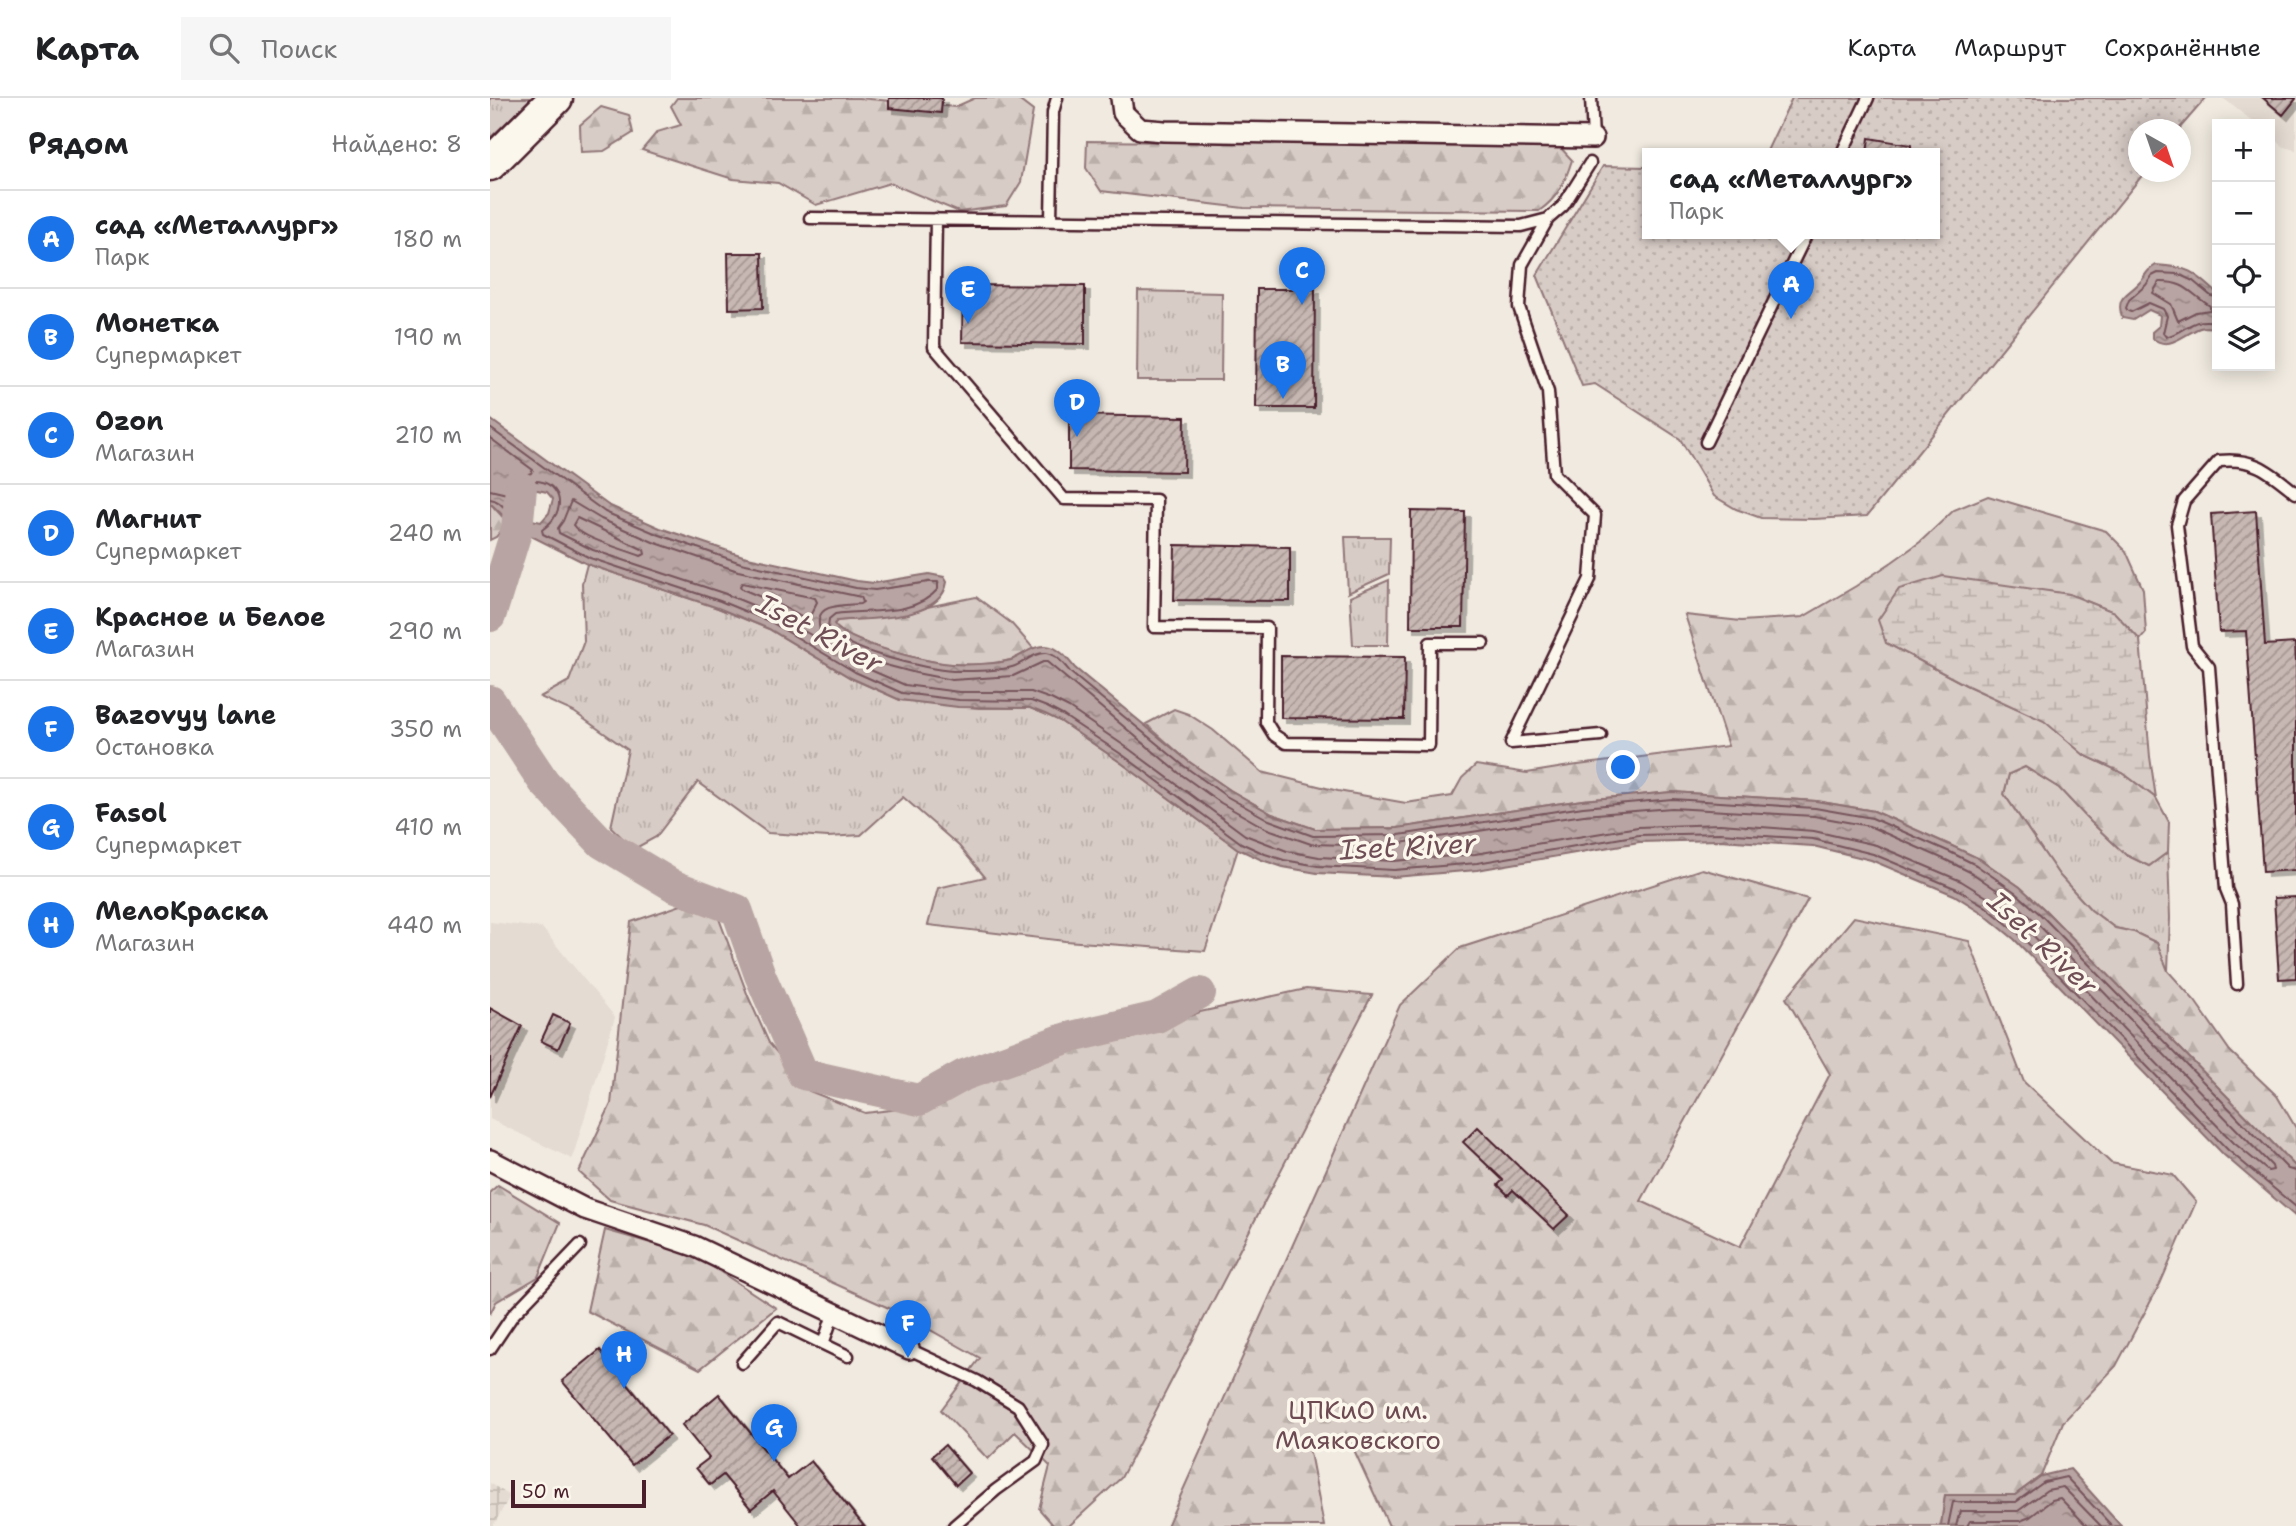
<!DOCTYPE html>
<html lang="ru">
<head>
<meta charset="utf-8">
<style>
  body { margin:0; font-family:"Shantell Sans",sans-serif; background:#f6f6f6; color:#202124 }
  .controls { position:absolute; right:21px; top:21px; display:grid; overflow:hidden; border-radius:0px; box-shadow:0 4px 18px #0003 }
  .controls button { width:63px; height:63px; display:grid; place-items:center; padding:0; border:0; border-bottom:2px solid #e0e0e0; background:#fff; color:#202124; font:35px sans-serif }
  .compass { position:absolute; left:1638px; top:21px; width:63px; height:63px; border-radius:50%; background:#fff; box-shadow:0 4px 18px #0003; rotate:140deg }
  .scale { position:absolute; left:21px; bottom:18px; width:135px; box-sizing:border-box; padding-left:7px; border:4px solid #4a1f2b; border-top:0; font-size:19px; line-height:24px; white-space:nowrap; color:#4a1f2b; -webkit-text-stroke:5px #fbf7ec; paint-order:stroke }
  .you { position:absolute; left:1134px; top:670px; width:24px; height:24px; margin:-18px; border:5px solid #fff; border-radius:50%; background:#1a73e8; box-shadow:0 0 0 10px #1a73e833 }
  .badge { display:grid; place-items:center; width:46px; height:46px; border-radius:50%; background:#1a73e8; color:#fff; font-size:23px; font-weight:700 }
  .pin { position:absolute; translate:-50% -58px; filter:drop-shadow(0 2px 4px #0008) }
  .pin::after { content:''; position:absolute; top:37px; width:24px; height:21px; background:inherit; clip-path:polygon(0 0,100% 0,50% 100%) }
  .popup { position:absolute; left:1152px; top:50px; width:298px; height:91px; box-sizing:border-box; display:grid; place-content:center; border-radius:0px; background:#fff; filter:drop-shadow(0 2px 5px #0005); font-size:23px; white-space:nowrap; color:#757577 }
  .popup b { font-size:26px; color:#202124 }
  .popup::after { content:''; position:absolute; left:50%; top:100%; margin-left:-14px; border:14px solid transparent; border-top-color:#fff }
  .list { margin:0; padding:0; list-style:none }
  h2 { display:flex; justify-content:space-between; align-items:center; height:91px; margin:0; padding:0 28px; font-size:30px }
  h2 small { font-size:23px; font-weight:400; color:#757577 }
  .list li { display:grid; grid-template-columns:46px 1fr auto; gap:21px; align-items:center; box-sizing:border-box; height:98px; padding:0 28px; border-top:2px solid #e0e0e0 }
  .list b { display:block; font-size:26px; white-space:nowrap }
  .list p { margin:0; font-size:23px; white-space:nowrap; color:#757577 }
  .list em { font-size:23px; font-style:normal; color:#757577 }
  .icon { flex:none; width:38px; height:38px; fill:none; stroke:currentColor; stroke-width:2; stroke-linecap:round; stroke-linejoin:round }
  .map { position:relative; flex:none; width:1806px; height:1428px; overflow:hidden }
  header { display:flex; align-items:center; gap:42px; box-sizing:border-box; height:98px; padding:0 35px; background:#fff; border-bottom:2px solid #e0e0e0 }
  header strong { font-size:33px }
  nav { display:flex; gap:38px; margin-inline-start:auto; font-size:24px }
  .search { width:490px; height:63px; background:#f6f6f6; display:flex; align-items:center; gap:18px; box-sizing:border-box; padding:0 24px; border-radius:0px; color:#757577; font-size:26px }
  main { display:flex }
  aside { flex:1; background:#fff }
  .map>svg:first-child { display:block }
  .built { fill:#e4dbd2 }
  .industrial { fill:url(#industrial-grid) }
  .grass { fill:url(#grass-tufts); stroke:#917678; stroke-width:2 }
  .forest { fill:url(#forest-firs); stroke:#917678; stroke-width:2 }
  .wetland { fill:url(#wetland-marsh); stroke:#917678; stroke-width:2 }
  .garden { fill:url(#garden-dots); stroke:#917678; stroke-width:2 }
  .water { fill:url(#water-ripples); stroke:#8c6f72; stroke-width:2; fill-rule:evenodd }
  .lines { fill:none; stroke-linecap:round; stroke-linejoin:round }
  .shore { stroke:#76545b; stroke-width:2 }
  .river { stroke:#b8a4a2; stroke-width:32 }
  .building { fill:url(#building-hatch); stroke:#4a1f2b; stroke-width:2; filter:url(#shadow) }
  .lane-casing { stroke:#4a1f2b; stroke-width:15 }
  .street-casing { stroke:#4a1f2b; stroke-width:24 }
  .primary-casing { stroke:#4a1f2b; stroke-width:37 }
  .lane { stroke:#fbf7ec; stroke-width:10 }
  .street { stroke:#fbf7ec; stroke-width:19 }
  .primary { stroke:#fbf7ec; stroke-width:32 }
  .labels { text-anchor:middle; stroke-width:7; stroke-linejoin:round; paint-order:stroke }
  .park-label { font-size:26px; fill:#6e4a52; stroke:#fbf7ec }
  .water-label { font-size:28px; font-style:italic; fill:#704e55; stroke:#fbf7ec }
</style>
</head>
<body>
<header>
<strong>Карта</strong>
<div class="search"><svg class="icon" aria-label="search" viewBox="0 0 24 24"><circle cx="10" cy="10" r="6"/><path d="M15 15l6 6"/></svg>Поиск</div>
<nav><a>Карта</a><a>Маршрут</a><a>Сохранённые</a></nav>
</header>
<main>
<aside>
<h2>Рядом<small>Найдено: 8</small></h2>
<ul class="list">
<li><span class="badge">A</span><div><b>сад «Металлург»</b><p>Парк</p></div><em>180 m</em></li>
<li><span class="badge">B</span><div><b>Монетка</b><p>Супермаркет</p></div><em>190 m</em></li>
<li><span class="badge">C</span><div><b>Ozon</b><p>Магазин</p></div><em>210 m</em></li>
<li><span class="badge">D</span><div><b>Магнит</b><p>Супермаркет</p></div><em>240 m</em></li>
<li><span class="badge">E</span><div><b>Красное и Белое</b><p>Магазин</p></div><em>290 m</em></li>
<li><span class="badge">F</span><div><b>Bazovyy lane</b><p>Остановка</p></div><em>350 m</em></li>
<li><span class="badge">G</span><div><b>Fasol</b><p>Супермаркет</p></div><em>410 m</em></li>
<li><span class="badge">H</span><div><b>МелоКраска</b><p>Магазин</p></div><em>440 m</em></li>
</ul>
</aside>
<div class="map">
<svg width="1806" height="1428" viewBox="0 0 1806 1428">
  <defs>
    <pattern id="industrial-grid" width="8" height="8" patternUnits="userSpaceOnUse" patternTransform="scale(1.75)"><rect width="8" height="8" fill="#e4dbd2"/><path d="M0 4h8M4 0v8" fill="none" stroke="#c5bcb4"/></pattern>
    <pattern id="grass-tufts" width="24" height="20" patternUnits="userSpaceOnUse" patternTransform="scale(1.75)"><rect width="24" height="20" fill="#d8ccc6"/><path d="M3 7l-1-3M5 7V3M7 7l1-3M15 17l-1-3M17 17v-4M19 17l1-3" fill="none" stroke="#bbafaa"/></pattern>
    <pattern id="forest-firs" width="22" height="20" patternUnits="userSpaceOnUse" patternTransform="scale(1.75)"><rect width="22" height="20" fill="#d8ccc6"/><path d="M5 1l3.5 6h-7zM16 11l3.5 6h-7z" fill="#bbafaa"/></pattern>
    <pattern id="wetland-marsh" width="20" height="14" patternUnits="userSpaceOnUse" patternTransform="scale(1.75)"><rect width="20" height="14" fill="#d8ccc6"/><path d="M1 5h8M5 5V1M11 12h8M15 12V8" fill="none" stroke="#bbafaa"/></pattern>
    <pattern id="garden-dots" width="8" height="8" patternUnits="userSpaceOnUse" patternTransform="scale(1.75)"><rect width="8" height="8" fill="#d8ccc6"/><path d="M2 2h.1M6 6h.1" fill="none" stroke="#bbafaa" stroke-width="1.8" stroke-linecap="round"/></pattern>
    <pattern id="water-ripples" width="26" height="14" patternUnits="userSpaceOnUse" patternTransform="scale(1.75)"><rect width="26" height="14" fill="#b8a4a2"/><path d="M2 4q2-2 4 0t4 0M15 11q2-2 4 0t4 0" fill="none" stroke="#988584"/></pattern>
    <pattern id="building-hatch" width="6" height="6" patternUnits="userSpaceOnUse" patternTransform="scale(1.75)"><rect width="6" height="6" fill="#c8b8b3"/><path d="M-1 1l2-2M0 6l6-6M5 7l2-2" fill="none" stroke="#a49592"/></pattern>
    <filter id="shadow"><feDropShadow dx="5" dy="5" stdDeviation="0" flood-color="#0004"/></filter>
  </defs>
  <rect width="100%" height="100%" fill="#f0eae0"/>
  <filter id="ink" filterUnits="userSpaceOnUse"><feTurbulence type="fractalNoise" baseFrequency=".0143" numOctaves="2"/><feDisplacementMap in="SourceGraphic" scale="14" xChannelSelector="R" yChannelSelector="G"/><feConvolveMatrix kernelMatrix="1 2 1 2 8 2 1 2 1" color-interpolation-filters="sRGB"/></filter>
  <g filter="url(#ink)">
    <path class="built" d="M1733 0H1806V52L1794 49 1780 37V26H1766Z
      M0 824 52 830 125 919 82 1061 0 1021Z"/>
    <path class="industrial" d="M0 1385 20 1398 3 1428H0Z"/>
    <path class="grass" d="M0 0H42L0 40Z
      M648 193 732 195 731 282H647Z
      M855 439H900L899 476 858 495Z
      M97 466 228 510 279 531 361 580 410 602 489 610H540L555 616 570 623 630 664 748 751 715 853 575 843 438 827 448 790 495 779 469 748 413 699 371 737 338 739 278 735 208 684 166 739 144 751 121 729 138 652 84 614 50 599 79 583 94 543 92 485Z
      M899 482 898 547H863L860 499Z
      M1535 669 1569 690 1601 724 1636 757 1659 768 1678 754 1680 820 1678 873 1667 845 1644 834 1625 830 1601 812 1569 777 1514 696 1519 676Z"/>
    <path class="forest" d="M187 0H369L465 9 485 0H526L543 13 531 84 516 108 469 114 400 85 326 107 288 85 243 81 152 52 167 34 191 27 181 8Z
      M111 9 139 17 143 35 114 53 91 54 90 27Z
      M597 43 1069 48 1082 62C1075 84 1068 100 1049 113L754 110 611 93 596 70Z
      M1498 398 1616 433 1636 453 1653 491 1656 535 1650 542 1624 514 1579 496 1530 490 1397 545 1476 587 1555 623 1594 657 1633 675 1666 700 1679 724 1678 754 1659 768 1636 757 1601 724 1569 690 1535 669 1519 676 1514 696 1569 777 1601 812 1625 830 1644 834 1667 845 1678 873 1705 903 1740 953 1787 998 1806 1030V1069L1555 812 1530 789 1490 761 1462 748 1384 713 1326 703 1182 694 1092 702 908 730 825 731 782 716 740 692 698 663 656 626 684 611 698 616 723 632 772 674 848 693 916 705 962 698 972 680 986 667 1037 675 1080 668 1238 648 1195 517 1251 523 1313 519 1366 488 1402 464 1430 444 1464 412Z
      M0 405 18 425 6 439 0 442Z
      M486 499 521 525 544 551C536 554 528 560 520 562 503 567 478 567 460 566 437 563 356 546 344 526L347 523 418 516 437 509Z
      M1212 771 1318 801 1151 1103 1250 1149 1340 976 1296 900 1364 819 1479 843 1534 984 1621 1065 1683 1077 1706 1104 1670 1186 1626 1268 1573 1324 1551 1378 1525 1397H1455L1451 1428H899L859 1341 819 1349 834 1428H677L910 907 970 850Z
      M191 807 228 818 258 898 279 945 319 993 375 1015 453 1006 504 961 590 944 640 941 710 914 816 891 882 897 631 1380 579 1428H564L549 1411 560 1368 525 1334 498 1361 451 1312 490 1260 410 1215 214 1127 120 1102 89 1074 121 1006 141 824Z
      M8 1087 70 1125 48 1179 6 1204 0 1216V1094Z
      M115 1132 206 1158 286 1210 210 1271 97 1213Z"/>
    <path class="wetland" d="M1453 478 1579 496 1624 514 1650 542 1660 659 1666 700 1633 675 1594 657 1554 623 1476 587 1396 545 1388 522 1409 491Z"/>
    <path class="garden" d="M1302 0H1716L1689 31 1648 32V74H1655L1377 418 1324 421 1271 420 1246 411 1224 398 1190 341 1105 286 1092 288 1047 177 1113 68 1157 69 1158 135H1444V55H1276Z"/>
    <path class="water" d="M1666 167C1699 169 1703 173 1727 195V230C1722 230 1715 228 1710 230 1693 236 1680 254 1662 240V234L1669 228 1670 217 1659 212 1643 222 1632 220C1625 197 1638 198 1651 183 1657 175 1656 173 1666 167Z
      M0 321 118 407 170 430 253 458 367 483 384 485 439 476 454 479 457 484C451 524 377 520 347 523L344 526C356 545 438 564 461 566 476 567 507 566 521 562 532 558 543 547 556 548 569 549 577 560 585 570L698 663 740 692 782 716 825 731 908 730 1092 702 1182 694 1326 703 1384 713 1462 748 1490 761 1530 789 1555 812 1806 1069V1119L1734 1057 1524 841 1491 814 1464 797 1381 762 1323 748 1230 742 1149 744 987 772 904 779 827 775 793 769 772 762 748 751 630 664 570 623 555 616 540 610 468 609 410 602 361 580 279 531 228 510 97 466 27 431 0 405ZM42 391 57 394 63 401 59 415 51 424 42 422 35 406V394Z
      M1580 1371 1631 1428H1451L1455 1397H1525L1551 1378Z"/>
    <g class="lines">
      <path class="shore" d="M1669 184C1695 183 1700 195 1720 208V212L1706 214 1688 223 1681 206 1663 195Z
        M1727 199 1721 198 1703 183 1688 176 1668 175 1662 178 1656 187 1639 202 1636 210 1638 213 1641 214 1659 205 1673 211 1677 218 1673 235 1676 239C1699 232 1700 219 1727 224
        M0 330 115 414 167 436 251 465 366 490 385 492 439 484H448V491C424 519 379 511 345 516L339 521 338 530C350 551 438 572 463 573 481 573 504 574 522 569 533 566 544 554 556 555 568 557 574 567 581 575L694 668 736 698 779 722 823 738 909 737 1093 709 1182 701 1325 710 1382 720 1460 754 1486 767 1525 794 1551 817 1798 1071 1806 1073
        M0 340 43 372 41 375 26 381 17 396 0 392
        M0 401C13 402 17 418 29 422L31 419 27 399 30 389C54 369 91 403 52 432L53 436 100 460 230 503 281 524 365 574 412 595 469 602 541 603 557 609 574 618 634 658 751 745 775 756 794 762 828 768 904 772 987 765 1149 737 1230 735 1323 741 1383 756 1467 791 1495 808 1528 835 1738 1052 1806 1109
        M81 403 111 421 163 444 248 473 371 499 373 504 370 506C348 508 319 505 332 538L328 541 284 516 233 495 103 452 69 435 68 430 73 423Z
        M87 420 154 452 155 456 151 458C134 451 92 441 83 427Z
        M252 485 325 500 327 504 319 520 315 521 290 507 252 491 250 488Z
        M369 560 426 575 462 582 523 578 553 564H557L689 675 731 705 775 730 821 746 858 747 910 745 1094 717 1182 710 1324 718 1379 728 1456 762 1482 775 1520 801 1545 823 1782 1068 1783 1072 1778 1073 1744 1045 1534 828 1500 801 1471 783 1386 747 1324 733 1230 726 1148 729 985 756 904 763 829 759 797 753 755 737 639 651 579 610 561 601 541 594H469L415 587 369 567 367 563Z
        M1458 1428 1463 1404H1526L1554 1384 1576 1379 1622 1428
        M1466 1428 1470 1413H1528L1557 1392 1573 1389 1611 1428
        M1477 1428 1480 1423H1530L1540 1419 1562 1402 1570 1400 1597 1428"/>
      <path class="river" d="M0 518 27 431 31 390
        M0 603 54 684 112 745 184 788 247 812 270 877 313 976 429 1002 474 977 577 940 667 919 710 895"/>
    </g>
    <path class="building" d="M399 0H452L451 15 399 10Z
      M1773 0H1806V1L1793 17Z
      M1379 40 1421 47V55H1377Z
      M238 155H272L273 210 239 211Z
      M473 187 595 188V246L472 244Z
      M767 191H825L824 310H766Z
      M579 317 695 319 694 374 579 372Z
      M921 413 975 414 973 529H920Z
      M1766 413 1775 547 1805 545 1806 565V772L1773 774 1756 533 1729 534 1721 416Z
      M685 447 800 449V503L684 502Z
      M791 558 915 559 914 621 791 620Z
      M1806 799V880L1789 881 1784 800Z
      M0 910 32 928 0 999Z
      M63 917 80 925 68 951 51 943Z
      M988 1029 1079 1117 1064 1131 1023 1092 1018 1097 1008 1087 1013 1082 973 1044Z
      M110 1252 179 1337 142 1367 72 1283Z
      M229 1296 298 1381 321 1363 374 1428H311L283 1393 261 1411 233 1377 220 1387 206 1370 219 1360 192 1327Z
      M455 1347 479 1375 466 1387 442 1358Z"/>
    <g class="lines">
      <g class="lane-casing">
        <path id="lane" d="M1101 0 1103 40
          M1352 55 1378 0
          M320 120 1031 128 1058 121 1073 108 1100 65
          M446 121 444 249 574 401 666 402 664 529 777 530 776 624 784 637 796 645 939 647 940 545H993
          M1058 121 1032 167 1029 209 1058 294 1064 376 1105 417 1100 481 1021 645 1111 637
          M561 122 563 14 567 0
          M1216 344 1317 135
          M1747 886 1742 806 1736 791 1719 569 1702 548 1687 427 1694 403 1729 363C1765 359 1780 374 1806 395
          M333 1246 343 1217
          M0 1251 23 1217 90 1147
          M419 1251 487 1283 528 1308 553 1347 546 1363 506 1392 464 1428
          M252 1265 288 1224 358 1258"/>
      </g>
      <g class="street-casing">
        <path id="street" d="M631 0 633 15 650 31 674 33 1103 40
          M0 1062 95 1111 204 1148 419 1251"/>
      </g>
      <g class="primary-casing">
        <path id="primary" d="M0 66 66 0"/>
      </g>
      <use href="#lane" class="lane"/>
      <use href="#street" class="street"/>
      <use href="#primary" class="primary"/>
    </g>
  </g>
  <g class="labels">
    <g class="park-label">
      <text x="868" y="1321">ЦПКиО им.<tspan x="868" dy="30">Маяковского</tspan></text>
    </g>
    <g class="water-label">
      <text transform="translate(330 535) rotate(28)" y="10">Iset River</text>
      <text transform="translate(918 748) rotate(-3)" y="10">Iset River</text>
      <text transform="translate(1553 845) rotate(43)" y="10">Iset River</text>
    </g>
  </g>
</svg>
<div class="controls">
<button>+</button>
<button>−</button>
<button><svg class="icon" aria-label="locate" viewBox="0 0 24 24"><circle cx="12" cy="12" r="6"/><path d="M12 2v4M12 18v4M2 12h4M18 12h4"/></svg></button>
<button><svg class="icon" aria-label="layers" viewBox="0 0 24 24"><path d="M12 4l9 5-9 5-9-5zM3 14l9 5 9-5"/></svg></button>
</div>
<svg class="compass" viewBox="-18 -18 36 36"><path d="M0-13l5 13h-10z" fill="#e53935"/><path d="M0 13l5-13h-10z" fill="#757577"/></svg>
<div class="scale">50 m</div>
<div class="you"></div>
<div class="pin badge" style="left:1301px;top:221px">A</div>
<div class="popup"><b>сад «Металлург»</b>Парк</div>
<div class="pin badge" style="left:793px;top:301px">B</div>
<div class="pin badge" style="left:812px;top:207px">C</div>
<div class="pin badge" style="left:587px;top:339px">D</div>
<div class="pin badge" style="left:478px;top:226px">E</div>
<div class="pin badge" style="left:418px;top:1260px">F</div>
<div class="pin badge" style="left:284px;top:1364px">G</div>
<div class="pin badge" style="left:134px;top:1291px">H</div>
</div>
</main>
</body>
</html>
